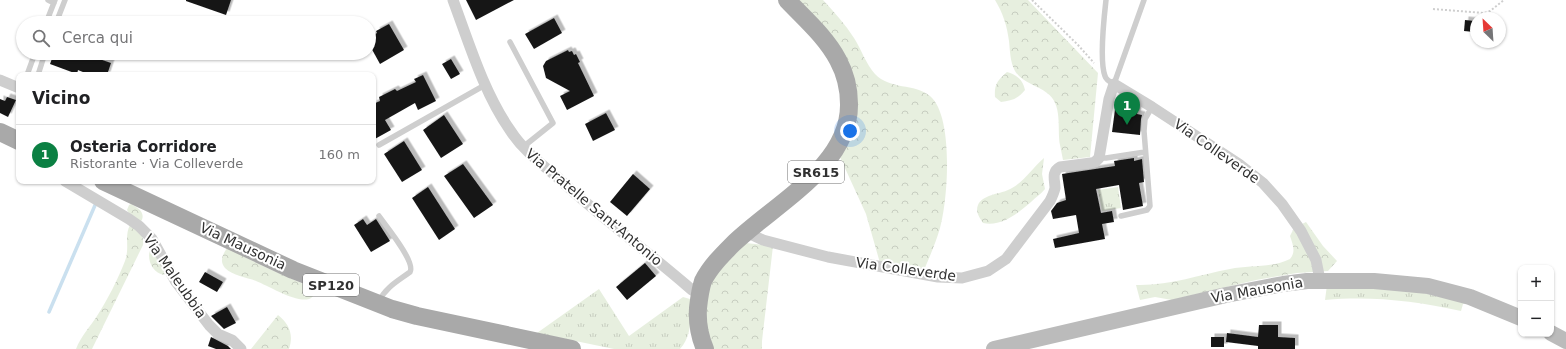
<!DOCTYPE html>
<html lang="it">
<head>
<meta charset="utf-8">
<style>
  body { margin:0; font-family:"DejaVu Sans",sans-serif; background:#f2f2f2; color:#202124 }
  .controls { position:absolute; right:12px; bottom:12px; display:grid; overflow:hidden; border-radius:8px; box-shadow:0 1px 3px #0004 }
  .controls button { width:36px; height:36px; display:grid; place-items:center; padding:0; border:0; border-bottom:1px solid #e0e0e0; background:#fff; color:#202124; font:20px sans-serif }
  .compass { position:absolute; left:1470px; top:12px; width:36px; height:36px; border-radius:50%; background:#fff; box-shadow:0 1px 3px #0004; rotate:335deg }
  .you { position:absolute; left:850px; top:131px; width:14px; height:14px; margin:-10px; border:3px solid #fff; border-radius:50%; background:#1a73e8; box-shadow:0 0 0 6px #1a73e833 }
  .badge { display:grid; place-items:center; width:26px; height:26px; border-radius:50%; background:#0b8043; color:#fff; font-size:13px; font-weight:700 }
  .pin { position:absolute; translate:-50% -33px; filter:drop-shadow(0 1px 2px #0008) }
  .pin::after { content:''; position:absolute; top:21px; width:14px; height:12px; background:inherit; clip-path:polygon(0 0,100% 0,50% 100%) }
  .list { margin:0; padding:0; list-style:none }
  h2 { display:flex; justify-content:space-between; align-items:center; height:52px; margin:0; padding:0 16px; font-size:17px }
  h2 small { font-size:13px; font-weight:400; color:#757577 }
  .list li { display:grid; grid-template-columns:26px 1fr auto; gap:12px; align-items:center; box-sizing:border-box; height:60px; padding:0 16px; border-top:1px solid #e0e0e0 }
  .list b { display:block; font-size:15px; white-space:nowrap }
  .list p { margin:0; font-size:13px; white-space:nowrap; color:#757577 }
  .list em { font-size:13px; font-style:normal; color:#757577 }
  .icon { flex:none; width:22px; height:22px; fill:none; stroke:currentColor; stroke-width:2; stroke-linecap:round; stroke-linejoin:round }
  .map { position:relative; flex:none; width:1566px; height:349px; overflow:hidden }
  .search { position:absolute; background:#fff; box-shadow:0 1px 3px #0004; left:16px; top:16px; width:360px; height:44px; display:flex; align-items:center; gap:10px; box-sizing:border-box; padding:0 14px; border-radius:22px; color:#757577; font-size:15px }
  .panel { position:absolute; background:#fff; box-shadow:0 1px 3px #0004; left:16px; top:72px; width:360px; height:112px; border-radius:8px }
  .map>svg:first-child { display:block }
  .grass { fill:url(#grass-tufts) }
  .forest { fill:url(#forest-crowns) }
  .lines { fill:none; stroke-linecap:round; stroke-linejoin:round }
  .stream { stroke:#cae0ef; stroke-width:3.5 }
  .building { fill:#181818; filter:url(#shadow) }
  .path { stroke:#cecece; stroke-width:2; stroke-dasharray:2 2; stroke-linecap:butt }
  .service { stroke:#cecece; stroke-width:5.5 }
  .minor { stroke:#cecece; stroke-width:11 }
  .secondary { stroke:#bbb; stroke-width:16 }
  .primary { stroke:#a9a9a9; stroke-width:18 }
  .labels { text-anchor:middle; stroke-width:4; stroke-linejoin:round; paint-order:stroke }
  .shield { fill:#fff; stroke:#6f6f6f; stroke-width:1 }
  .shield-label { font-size:13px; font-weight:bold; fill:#313131 }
  .street-label { font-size:14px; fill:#313131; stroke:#fff }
</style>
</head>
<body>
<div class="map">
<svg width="1566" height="349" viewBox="0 0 1566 349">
  <defs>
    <pattern id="grass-tufts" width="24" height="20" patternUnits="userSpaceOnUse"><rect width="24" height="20" fill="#e7efdf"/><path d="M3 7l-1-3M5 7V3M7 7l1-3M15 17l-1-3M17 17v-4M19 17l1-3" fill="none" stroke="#c7cdc0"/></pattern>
    <pattern id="forest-crowns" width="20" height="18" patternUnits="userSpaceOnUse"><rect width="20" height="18" fill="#e7efdf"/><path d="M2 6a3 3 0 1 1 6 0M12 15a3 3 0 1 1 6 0" fill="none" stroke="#c7cdc0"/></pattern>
    <filter id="shadow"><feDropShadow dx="3.5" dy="-3.5" stdDeviation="0" flood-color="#0004"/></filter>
  </defs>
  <rect width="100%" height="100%" fill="#fff"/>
  <path class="grass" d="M1118 187 1121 208 1102 211 1098 190Z
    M1327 285 1419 292 1467 303 1463 304 1461 311C1414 301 1373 296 1325 300Z
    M599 289 629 336 683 297 690 299C690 318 693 334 680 349H614L537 333Z"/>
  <path class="forest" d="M798 0H823C834 12 845 24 854 38 861 49 866 64 875 74 890 90 914 83 930 96 954 116 948 200 940 228 936 242 930 256 924 270L880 263 866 214 839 155 855 112Z
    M995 0H1028L1098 73 1090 157 1063 160C1062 155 1061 150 1060 145 1057 129 1063 104 1047 93 1037 85 1022 83 1015 71 1010 62 1010 50 1009 41 1007 26 1003 13 995 0Z
    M1007 72C1017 75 1023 80 1025 90 1018 99 1011 101 1001 102L995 97C994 84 998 80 1007 72Z
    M1044 158 1042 174 1045 189C1041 194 1036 197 1031 202 1018 213 1002 227 983 223 980 218 975 212 978 205 982 195 999 194 1008 190 1024 183 1031 169 1044 158Z
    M131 204C139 208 147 214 140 223L129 213 127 210 129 205Z
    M1306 222 1323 246 1337 261 1328 271 1297 273 1256 280 1172 300 1155 297 1140 300 1136 285C1169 286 1198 275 1230 269 1249 265 1272 268 1290 259 1296 252 1293 245 1290 236L1294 228Z
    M130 225C137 231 145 234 143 245L92 349H76C81 336 90 327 97 316 108 299 118 279 125 261 130 248 124 236 130 225Z
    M746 243 773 246 762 341V349H711L703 324 711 279Z
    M152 246 166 273 164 275C151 273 145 256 152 246Z
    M227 248 265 267 317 290C315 293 313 298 309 299 296 303 269 286 256 281 246 277 233 276 225 268 219 261 223 254 227 248Z
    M278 315C289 324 294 334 289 349H251Z"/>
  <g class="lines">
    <path class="stream" d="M49 312 96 203"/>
  </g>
  <path class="building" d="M186 0H231L226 15 186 1Z
    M466 0H514L476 20Z
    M554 18 562 33 534 49 525 34Z
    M1465 20 1475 21 1474 32 1464 31Z
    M389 24 404 50 380 64 369 44V38L377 33 376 31Z
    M568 50 569 52 572 51 574 55 576 54 580 62 578 63 580 67 594 96 567 110 560 96 570 91 546 78 543 66 546 61Z
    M54 53H82L111 63 107 75H90L78 70 77 74 50 64Z
    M451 59 460 74 451 79 442 64Z
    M423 75 436 101 418 110 415 103 385 120 391 130 373 140V104L380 101 379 97 395 89 397 91 416 82 414 79Z
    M7 97 16 100 8 117 0 113V99L5 101Z
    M1116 102 1134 104 1138 106 1137 114 1142 115 1141 119 1140 135 1112 132Z
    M606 113 615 130 593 141 585 124Z
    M444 115 463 144 441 158 423 130Z
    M404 141 422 170 402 182 384 154Z
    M1134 158V161L1142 159 1144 182 1139 183 1143 206 1123 210 1119 185 1096 189 1101 213 1112 211 1114 222 1102 224 1105 239 1055 248 1053 239 1079 233 1076 215 1053 219 1051 211 1057 203 1066 200 1062 174 1115 166 1114 161Z
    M463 164 493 205 474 218 444 176Z
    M633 174 650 189 627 216 610 202Z
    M428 187 455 229 439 240 412 198Z
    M363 219 367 225 376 219 390 241 371 252 354 225Z
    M645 263 656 276 627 300 616 287Z
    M205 272 223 282 217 292 199 282Z
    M227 307 236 323 224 329 211 316Z
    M1259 325H1278V337L1295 338V349H1258V346L1226 342 1227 333 1258 337Z
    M211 337 228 346 231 349H216L208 346Z
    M1211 337H1224V347H1211Z"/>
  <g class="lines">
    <path class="path" d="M1032 0 1078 45 1094 63
      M1433 9 1484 13 1490 11 1504 0"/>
    <path class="service" d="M48 0 54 3
      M1106 0C1104 18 1099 60 1105 76 1106 80 1110 82 1114 84L1144 0
      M46 23 55 0
      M56 23 65 0
      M510 42 553 123 523 147
      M96 53 103 56
      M27 75 35 53
      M38 75 45 53
      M379 145 485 85
      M1099 158H1106L1145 152
      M379 216C386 226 416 262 410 272 398 281 386 287 379 301
      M1121 216 1147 210 1150 206 1144 131 1145 119 1152 107"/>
    <path class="minor" d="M453 0C469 43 484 93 510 130 522 149 540 163 557 177 598 215 643 248 685 284L692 290 700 293
      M0 80 19 88
      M65 181 129 219 139 226 152 239 176 282 209 325 218 334 232 340 241 349
      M746 232 763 240 828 257 938 277 962 278 988 271 1006 259 1050 201C1052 197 1054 193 1055 188 1055 180 1051 172 1060 167L1091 163 1095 162 1099 158 1109 99 1114 84 1152 107 1239 164 1263 183 1282 204 1301 231 1316 260 1320 280"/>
    <path class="secondary" d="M1551 333 1566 341
      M994 349 1226 295 1283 284 1307 281H1374L1428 286 1470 297 1521 318"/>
    <path class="primary" d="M0 132 19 141
      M103 181 293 270 392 309 417 316 572 349
      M705 349C699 335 697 323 698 308 699 299 700 290 703 281 710 267 722 255 733 244 773 205 850 166 849 104 849 88 845 73 838 60 826 37 805 19 787 0"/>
  </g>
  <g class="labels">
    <g class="shield">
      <rect x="788" y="161" width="56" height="22" rx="3"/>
      <rect x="303" y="274" width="56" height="22" rx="3"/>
    </g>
    <g class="shield-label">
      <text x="816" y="177">SR615</text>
      <text x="331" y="290">SP120</text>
    </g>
    <g class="street-label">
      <text transform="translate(1217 151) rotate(35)" y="5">Via Colleverde</text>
      <text transform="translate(594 207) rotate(40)" y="5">Via Pratelle Sant'Antonio</text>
      <text transform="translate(243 246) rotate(25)" y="5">Via Mausonia</text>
      <text transform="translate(906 269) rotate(8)" y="5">Via Colleverde</text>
      <text transform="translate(175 276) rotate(55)" y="5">Via Maleubbia</text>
      <text transform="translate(1257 290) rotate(-10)" y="5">Via Mausonia</text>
    </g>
  </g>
</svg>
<div class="controls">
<button>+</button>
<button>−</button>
</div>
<svg class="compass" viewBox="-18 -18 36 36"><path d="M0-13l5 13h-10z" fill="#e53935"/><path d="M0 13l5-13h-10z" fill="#757577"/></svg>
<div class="you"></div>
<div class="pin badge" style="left:1127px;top:125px">1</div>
<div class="search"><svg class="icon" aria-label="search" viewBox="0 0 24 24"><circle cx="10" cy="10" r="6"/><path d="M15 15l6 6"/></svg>Cerca qui</div>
<section class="panel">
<h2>Vicino<small></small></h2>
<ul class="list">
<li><span class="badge">1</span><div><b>Osteria Corridore</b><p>Ristorante · Via Colleverde</p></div><em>160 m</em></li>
</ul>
</section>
</div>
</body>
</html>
